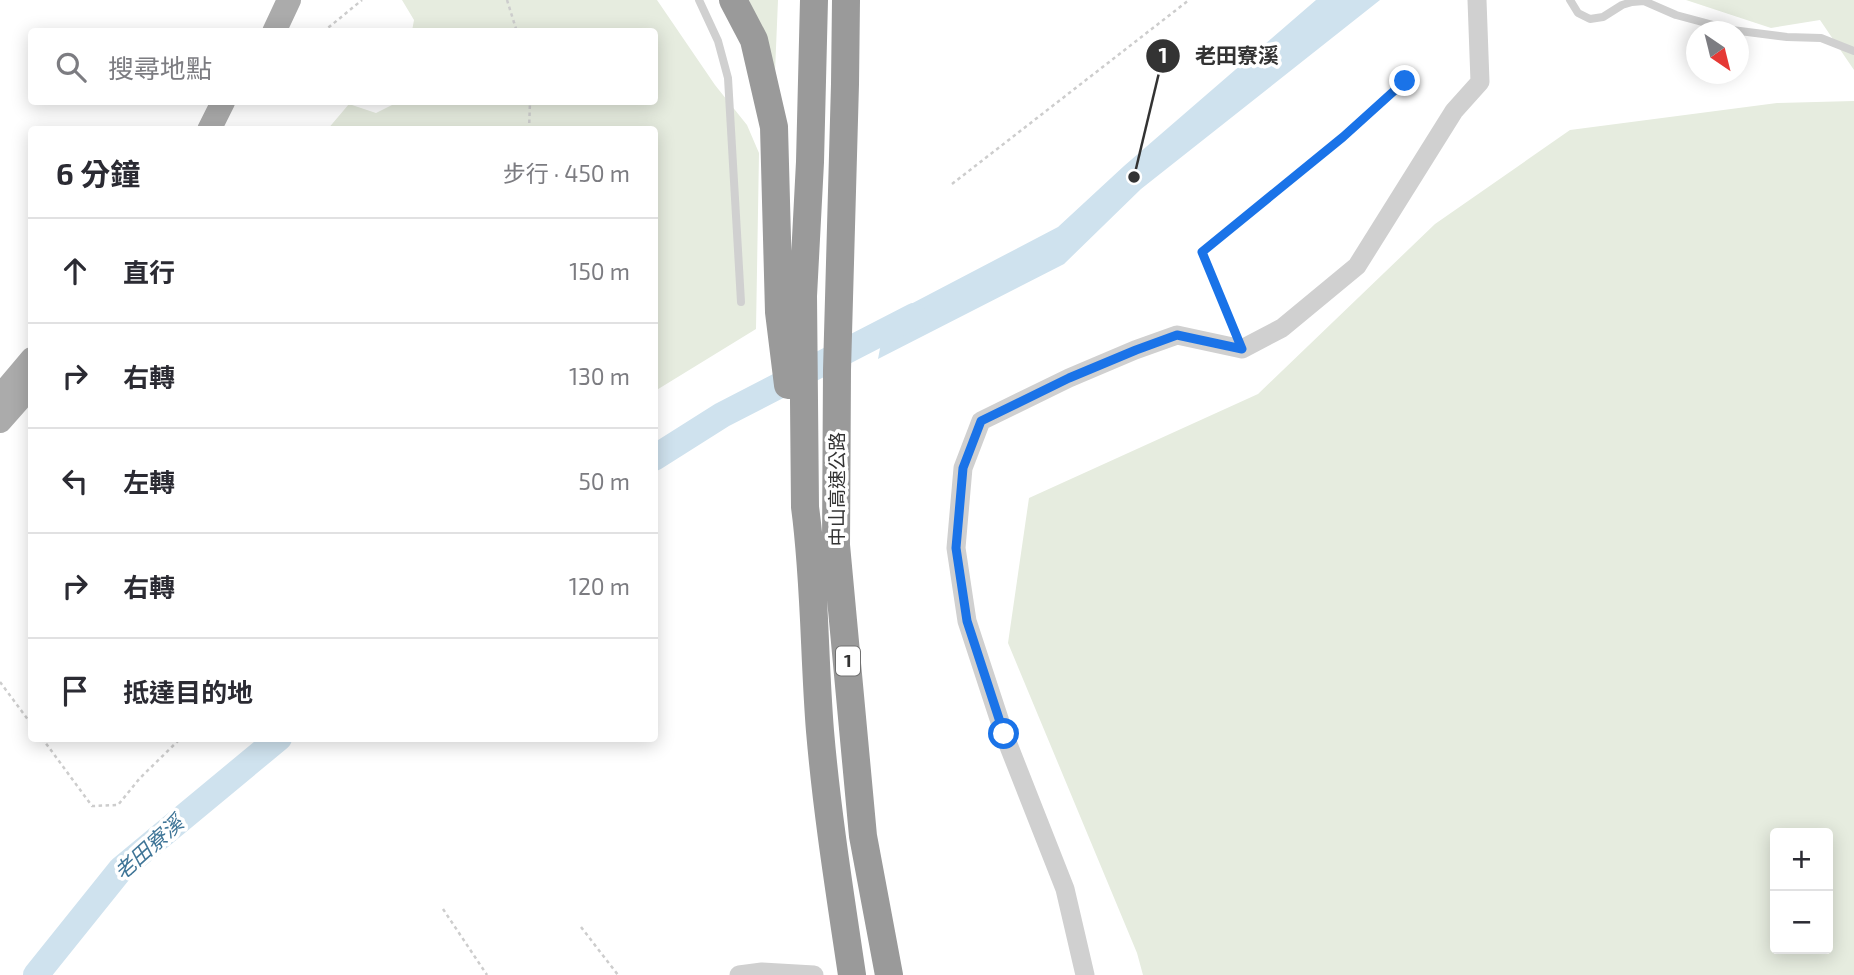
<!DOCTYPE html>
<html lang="zh-TW">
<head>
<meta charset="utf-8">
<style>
  body { margin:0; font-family:"Exo 2","Noto Sans TC",sans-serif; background:#f2f2f3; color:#2b2b33 }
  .controls { position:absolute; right:21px; bottom:21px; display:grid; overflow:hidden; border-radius:7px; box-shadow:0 4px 18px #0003 }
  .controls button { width:63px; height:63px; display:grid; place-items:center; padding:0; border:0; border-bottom:2px solid #e1e1e2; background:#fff; color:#2b2b33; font:35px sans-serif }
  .compass { position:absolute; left:1686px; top:21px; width:63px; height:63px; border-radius:50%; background:#fff; box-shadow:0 4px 18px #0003; rotate:145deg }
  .stop { position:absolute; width:21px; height:21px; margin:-16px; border:5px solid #1a73e8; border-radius:50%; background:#fff }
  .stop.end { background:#1a73e8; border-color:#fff; box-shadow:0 2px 7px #0008 }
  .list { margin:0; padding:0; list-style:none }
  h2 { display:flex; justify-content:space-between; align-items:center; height:91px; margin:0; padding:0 28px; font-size:30px }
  h2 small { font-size:23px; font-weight:400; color:#7c7c81 }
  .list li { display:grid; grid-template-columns:46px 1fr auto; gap:21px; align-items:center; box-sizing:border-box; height:105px; padding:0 28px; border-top:2px solid #e1e1e2 }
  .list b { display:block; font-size:26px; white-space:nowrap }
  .list em { font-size:23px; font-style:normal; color:#7c7c81 }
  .icon { flex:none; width:38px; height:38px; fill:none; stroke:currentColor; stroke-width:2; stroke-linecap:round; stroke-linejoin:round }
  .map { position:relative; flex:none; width:1854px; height:975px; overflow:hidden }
  .search { position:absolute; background:#fff; box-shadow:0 4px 18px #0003; left:28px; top:28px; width:630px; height:77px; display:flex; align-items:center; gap:18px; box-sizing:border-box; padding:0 24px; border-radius:7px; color:#7c7c81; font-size:26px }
  .panel { position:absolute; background:#fff; box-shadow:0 4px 18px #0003; left:28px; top:126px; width:630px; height:616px; border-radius:7px }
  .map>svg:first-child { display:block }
  .green { fill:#e6ecdf; fill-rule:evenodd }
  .water { fill:#cfe2ee }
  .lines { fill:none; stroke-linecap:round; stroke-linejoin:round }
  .river { stroke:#cfe2ee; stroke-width:26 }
  .path { stroke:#cdcdcd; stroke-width:2.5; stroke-dasharray:3.5 3.5; stroke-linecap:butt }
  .service { stroke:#d0d0d0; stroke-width:8 }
  .tertiary { stroke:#d0d0d0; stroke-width:19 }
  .primary { stroke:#ababab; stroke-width:24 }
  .motorway { stroke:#9a9a9a; stroke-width:28 }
  .route { stroke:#1a73e8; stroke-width:9 }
  .labels { text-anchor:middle; stroke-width:7; stroke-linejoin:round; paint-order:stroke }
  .shield { fill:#fff; stroke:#707070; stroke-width:2 }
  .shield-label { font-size:18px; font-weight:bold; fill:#333 }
  .street-label { font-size:19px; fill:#333; stroke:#fff }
  .water-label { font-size:21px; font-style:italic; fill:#3f7597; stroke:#fff }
  .leader { fill:none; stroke:#333; stroke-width:2.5 }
  .callout-dot { fill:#333; stroke:#fff; stroke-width:2.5 }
  .mark-label { font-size:21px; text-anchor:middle; font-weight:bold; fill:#fff }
  .callout-label { font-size:21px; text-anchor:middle; font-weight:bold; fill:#333; stroke:#fff; stroke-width:7; stroke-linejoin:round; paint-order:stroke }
</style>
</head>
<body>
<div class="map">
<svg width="1854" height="975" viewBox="0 0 1854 975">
  <rect width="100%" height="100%" fill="#fff"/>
  <path class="green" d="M402 0H657L715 85 747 125 759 153 756 329 655 391 654 130H327L349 104 376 113 398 102H654V32L412 31 414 20Z
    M749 0H778L775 72Z
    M1686 0H1854V70L1820 20 1771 28Z
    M1854 101V975H1143L1137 953 1008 643 1029 498 1258 394 1435 224 1570 130 1777 103ZM1775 833H1828V949H1775Z"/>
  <path class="water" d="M1316 0H1380L1141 189 1064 264 878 359 886 317 1058 227 1124 166Z"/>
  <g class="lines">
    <path class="river" d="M654 458 722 415 914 316
      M36 975 121 869 279 738"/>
    <path class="path" d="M507 0 517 32
      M323 32 362 0
      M529 130 530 102
      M952 184 1189 0
      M1235 330 1202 252 1343 137 1405 81
      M0 682 32 725
      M42 738 92 806 118 805 140 778 181 738
      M443 909 487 975
      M581 927 618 975"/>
    <path class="service" d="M699 0 718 41 728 78 741 302
      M1570 0 1578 13 1590 19 1603 17 1622 5 1632 2 1644 1 1676 15 1732 30 1787 37 1821 38 1854 51"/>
    <path class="tertiary" d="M739 975 762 972 814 975
      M1085 975 1065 889 1004 734 967 621 956 548 963 468 981 421 1069 378 1135 350 1177 335 1242 349 1282 328 1357 266 1454 111 1480 82 1477 0"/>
    <path class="primary" d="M274 32 289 0
      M209 130 223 102
      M0 397 32 359
      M0 421 30 387"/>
    <path class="motorway" d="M733 0 754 40 774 127 779 312 788 385
      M814 0 810 162 803 296 805 507C815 581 814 656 820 731 827 813 840 894 852 975
      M846 0 845 84 837 370 836 545 863 836 889 975"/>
  </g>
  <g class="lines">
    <path class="route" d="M1004 734 967 621 956 548 963 468 981 421 1069 378 1136 350 1177 335 1242 349 1202 252 1343 137 1405 81"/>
  </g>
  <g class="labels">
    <rect class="shield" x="836" y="646.5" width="24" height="29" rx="5"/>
    <g class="shield-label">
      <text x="848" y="667">1</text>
    </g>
    <g class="street-label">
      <text transform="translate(837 489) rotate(-90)" y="7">中山高速公路</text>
    </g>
    <g class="water-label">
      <text transform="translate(149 848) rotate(-42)" y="7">老田寮溪</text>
    </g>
  </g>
  <path class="leader" d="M1134 177L1163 56"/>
  <g class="callout-dot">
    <circle cx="1134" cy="177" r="7"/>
    <circle cx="1163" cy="56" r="18"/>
  </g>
  <g class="mark-label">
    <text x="1163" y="63">1</text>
  </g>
  <g class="callout-label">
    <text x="1237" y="63">老田寮溪</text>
  </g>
</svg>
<div class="controls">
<button>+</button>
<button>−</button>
</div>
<svg class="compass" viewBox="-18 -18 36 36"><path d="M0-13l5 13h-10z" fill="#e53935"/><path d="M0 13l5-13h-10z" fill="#7c7c81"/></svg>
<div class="stop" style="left:1004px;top:734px"></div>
<div class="stop end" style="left:1405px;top:81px"></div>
<div class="search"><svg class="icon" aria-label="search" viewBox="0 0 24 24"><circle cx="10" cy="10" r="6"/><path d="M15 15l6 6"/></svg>搜尋地點</div>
<section class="panel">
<h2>6 分鐘<small>步行 · 450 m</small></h2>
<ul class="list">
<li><svg class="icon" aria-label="ahead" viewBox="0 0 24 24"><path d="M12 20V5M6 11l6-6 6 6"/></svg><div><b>直行</b></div><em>150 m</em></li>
<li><svg class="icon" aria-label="right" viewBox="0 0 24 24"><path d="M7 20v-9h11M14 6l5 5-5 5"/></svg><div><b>右轉</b></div><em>130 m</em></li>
<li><svg class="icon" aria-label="left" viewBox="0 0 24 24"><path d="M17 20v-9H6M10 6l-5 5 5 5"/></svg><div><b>左轉</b></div><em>50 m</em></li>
<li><svg class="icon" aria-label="right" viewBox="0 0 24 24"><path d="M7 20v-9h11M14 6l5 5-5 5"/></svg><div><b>右轉</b></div><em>120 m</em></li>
<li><svg class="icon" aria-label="arrive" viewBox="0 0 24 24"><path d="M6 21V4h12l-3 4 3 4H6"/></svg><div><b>抵達目的地</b></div></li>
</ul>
</section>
</div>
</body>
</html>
